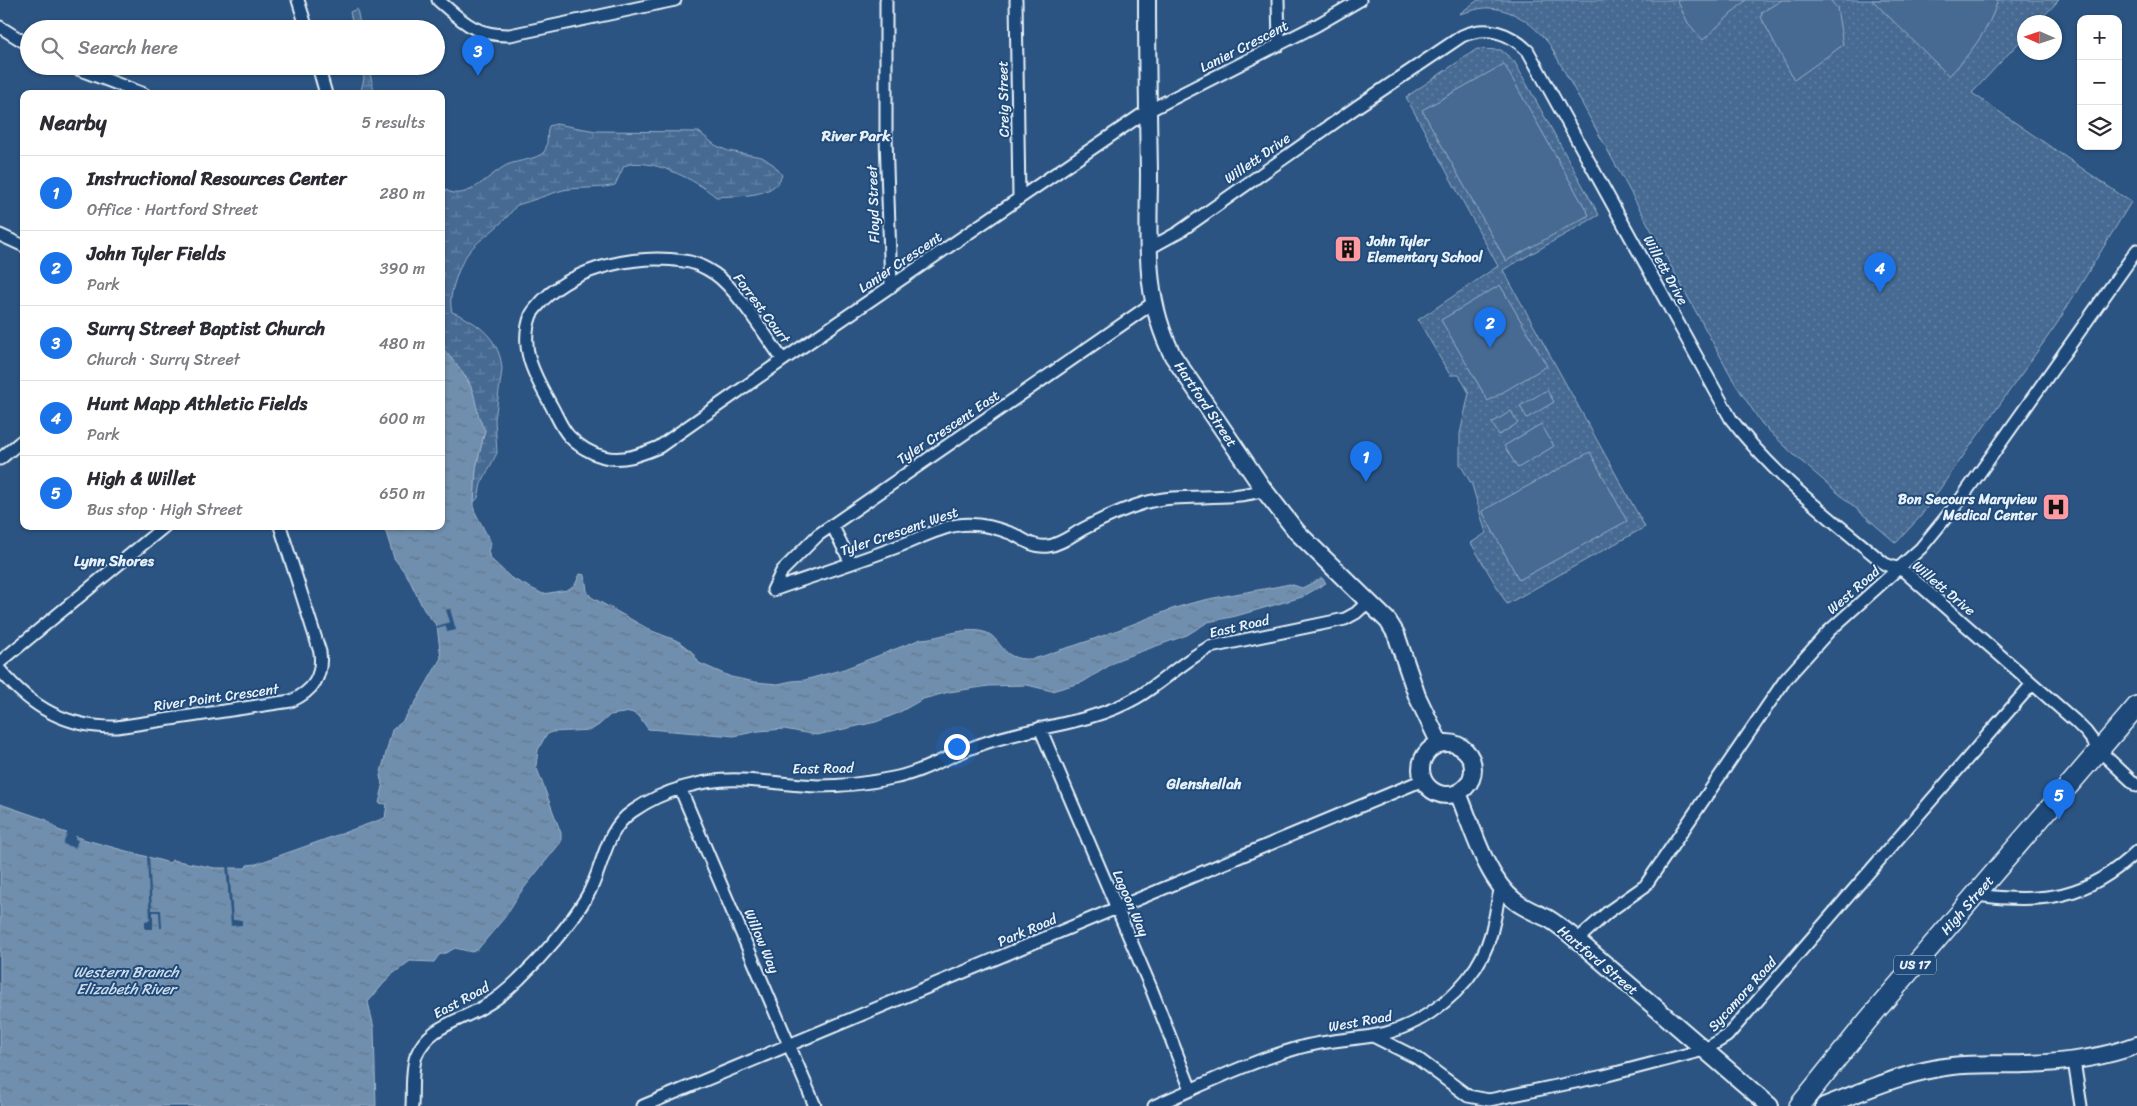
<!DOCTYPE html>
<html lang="en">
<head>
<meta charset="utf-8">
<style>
  body { margin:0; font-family:Sriracha,sans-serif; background:#f2f2f3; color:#2b2b33 }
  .controls { position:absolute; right:15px; top:15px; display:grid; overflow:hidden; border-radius:10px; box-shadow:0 1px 4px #0004 }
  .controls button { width:45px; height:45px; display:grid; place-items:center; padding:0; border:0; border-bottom:1px solid #e1e1e2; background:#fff; color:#2b2b33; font:25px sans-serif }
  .compass { position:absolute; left:2017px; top:15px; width:45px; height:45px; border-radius:50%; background:#fff; box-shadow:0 1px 4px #0004; rotate:273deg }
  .you { position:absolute; left:956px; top:746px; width:18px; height:18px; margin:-12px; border:4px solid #fff; border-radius:50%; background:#1a73e8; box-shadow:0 0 0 8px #1a73e833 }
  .badge { display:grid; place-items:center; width:32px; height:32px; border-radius:50%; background:#1a73e8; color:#fff; font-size:16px; font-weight:700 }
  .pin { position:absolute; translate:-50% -41px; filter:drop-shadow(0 1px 2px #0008) }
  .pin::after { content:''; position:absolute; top:26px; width:18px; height:15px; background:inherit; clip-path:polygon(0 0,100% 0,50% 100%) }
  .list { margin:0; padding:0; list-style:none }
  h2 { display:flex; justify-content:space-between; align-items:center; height:65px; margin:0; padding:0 20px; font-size:21px }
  h2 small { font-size:16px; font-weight:400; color:#7c7c81 }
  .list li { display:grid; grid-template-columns:32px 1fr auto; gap:15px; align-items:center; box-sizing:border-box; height:75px; padding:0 20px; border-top:1px solid #e1e1e2 }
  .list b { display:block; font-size:19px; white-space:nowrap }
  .list p { margin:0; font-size:16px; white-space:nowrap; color:#7c7c81 }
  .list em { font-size:16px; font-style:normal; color:#7c7c81 }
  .icon { flex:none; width:28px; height:28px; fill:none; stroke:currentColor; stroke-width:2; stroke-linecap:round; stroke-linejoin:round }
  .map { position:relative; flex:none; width:2137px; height:1106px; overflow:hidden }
  .search { position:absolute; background:#fff; box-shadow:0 1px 4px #0004; left:20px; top:20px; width:425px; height:55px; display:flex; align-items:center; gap:12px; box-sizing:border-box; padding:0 18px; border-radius:28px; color:#7c7c81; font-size:19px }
  .panel { position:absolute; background:#fff; box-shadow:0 1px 4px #0004; left:20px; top:90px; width:425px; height:440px; border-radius:10px }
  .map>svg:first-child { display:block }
  .grass { fill:url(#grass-dots); stroke:#98aec6 }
  .wetland { fill:url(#wetland-marsh); stroke:#98aec6 }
  .garden { fill:#476b93; stroke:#98aec6 }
  .water { fill:url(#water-ripples); stroke:#a0b6cb }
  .pier { fill:#2b5482 }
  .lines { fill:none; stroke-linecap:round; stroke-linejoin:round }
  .street-casing { stroke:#e8f1f8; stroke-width:15 }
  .secondary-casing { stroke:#e8f1f8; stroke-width:20 }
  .primary-casing { stroke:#e8f1f8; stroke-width:22 }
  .street { stroke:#1f4a7a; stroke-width:11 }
  .secondary { stroke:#1f4a7a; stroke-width:16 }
  .primary { stroke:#1f4a7a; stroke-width:19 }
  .labels { text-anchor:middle; stroke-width:4; stroke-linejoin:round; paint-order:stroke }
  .shield { fill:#1f4a7a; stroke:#acbfd2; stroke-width:1 }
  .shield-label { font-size:12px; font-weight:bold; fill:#e8f1f8 }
  .street-label { font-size:14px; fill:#e8f1f8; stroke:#1f4a7a }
  .poi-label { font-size:14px; font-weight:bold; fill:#e8f1f8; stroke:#1f4a7a; text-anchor:start }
  .neighbourhood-label { font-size:15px; font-weight:bold; fill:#e8f1f8; stroke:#1f4a7a }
  .water-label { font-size:15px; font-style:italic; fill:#d0dde9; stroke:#1f4a7a }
</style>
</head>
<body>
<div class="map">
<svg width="2137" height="1106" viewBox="0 0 2137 1106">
  <defs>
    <pattern id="grass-dots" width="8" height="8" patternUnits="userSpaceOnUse" patternTransform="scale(1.25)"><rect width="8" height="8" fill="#476b93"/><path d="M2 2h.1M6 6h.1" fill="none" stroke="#6281a3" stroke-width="1.8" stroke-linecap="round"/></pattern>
    <pattern id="wetland-marsh" width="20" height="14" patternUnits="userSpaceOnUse" patternTransform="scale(1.25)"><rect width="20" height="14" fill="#476b93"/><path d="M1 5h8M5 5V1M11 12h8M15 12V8" fill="none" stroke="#6281a3"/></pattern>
    <pattern id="water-ripples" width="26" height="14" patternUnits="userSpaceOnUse" patternTransform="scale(1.25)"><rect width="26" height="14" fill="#708ead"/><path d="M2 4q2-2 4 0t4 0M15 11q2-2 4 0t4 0" fill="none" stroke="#61768a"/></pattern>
  </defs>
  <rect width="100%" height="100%" fill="#2b5482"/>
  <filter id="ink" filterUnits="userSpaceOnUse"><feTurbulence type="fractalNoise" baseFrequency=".02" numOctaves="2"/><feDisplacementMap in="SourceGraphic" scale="10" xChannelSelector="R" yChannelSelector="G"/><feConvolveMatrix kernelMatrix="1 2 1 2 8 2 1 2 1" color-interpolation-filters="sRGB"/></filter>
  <g filter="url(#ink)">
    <path class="grass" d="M1478 0H2059L2038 22H2024V37L1972 93 2131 202 2056 325 1920 517 1896 543 1794 455 1762 424 1736 385 1550 45C1535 26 1516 10 1490 8 1481 7 1468 12 1459 14Z
      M1477 49 1501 50 1514 61 1599 215 1503 270 1645 527 1507 604 1471 543 1486 533 1472 485 1460 464V434L1469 393 1459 375H1450L1418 320 1498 266 1406 97Z"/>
    <path class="wetland" d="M357 9 361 29H354L350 12Z
      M362 66H368L375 94H360L364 79Z
      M556 124 596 131 699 132 715 145 728 151 762 157 774 165 782 175C774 199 737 195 716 197 698 181 648 155 624 166L615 185C602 189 579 187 563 190 549 194 532 201 517 205 513 209 511 213 507 217 482 243 467 242 455 281 452 291 449 301 452 312 478 322 501 340 502 370L495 419 497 453 481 484 478 498 474 502 476 468 485 430 479 421 473 393 468 380 441 346V186C463 208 488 174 507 165 518 160 536 160 544 152 549 145 546 133 549 126Z"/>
    <path class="garden" d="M1677 0H1746L1703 40 1688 23Z
      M1782 0H1830L1837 8 1843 45 1794 80 1761 17 1762 12Z
      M1872 0H1998C1989 30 1970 54 1949 76Z
      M1504 64 1589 215 1506 261 1422 110Z
      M1500 285 1547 366 1488 401 1441 320Z
      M1547 390 1554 402 1527 418 1520 406Z
      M1511 411 1518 423 1499 435 1492 423Z
      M1541 424 1554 446 1518 468 1504 446Z
      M1590 452 1627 521 1519 580 1482 511Z"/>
    <path class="water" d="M441 346C452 360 467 375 473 392 477 405 477 418 485 430L476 468 474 502V510L491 543 488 551 490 558 511 578 543 594 567 590 575 585 580 574 585 575 587 591 591 597 652 631 678 641 692 652 699 663 731 677 755 682 778 684 792 681 805 680 844 669 921 639C942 638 963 626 984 632 1003 637 999 661 1031 659 1040 658 1051 653 1060 650 1099 639 1136 622 1175 608 1212 596 1252 592 1290 584L1302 588 1322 578 1326 583 1302 597 1236 616 1208 622 1187 635 1120 659 1083 682 1052 691 1027 685 989 686 949 692 923 699 898 713 876 722 817 735 784 729 759 731 734 736 648 729 639 716 631 712 610 715 599 725 591 730 552 732 546 735 538 750 536 766 561 833V842L520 893 505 917 478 949 472 952 455 948 448 952 439 955 434 962 410 961 390 976 368 1002 374 1028 376 1106H0V804L47 820 58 830 86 840 170 863 172 860 215 868H246L247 865 256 864 385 818 387 804 379 803 383 787 380 776 392 730 402 722 417 700 441 658 437 626 424 610 408 577 394 558 384 526H441Z"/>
    <path class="pier" d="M450 609 456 630 447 632 446 626 435 629 434 627 450 622 446 610Z
      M68 831 76 834 75 839 78 840 75 848 63 844Z
      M147 854 149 855 152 910H161L162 928H160L159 912H153V929H145V921L150 920Z
      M226 865 229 866 233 920H242V925L231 926Z"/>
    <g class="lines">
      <g class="street-casing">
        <path id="street" d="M298 0 307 29
          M438 0C462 21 475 36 510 35L675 0
          M886 0V137L891 287
          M1016 0 1019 198
          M1278 0 1279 45
          M0 27 29 45
          M70 66 144 94
          M318 66 326 94
          M0 235 24 246
          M1148 249 1179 232 1358 106 1462 36C1486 25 1509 32 1528 51L1731 419C1774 476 1830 518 1885 564L1904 571 2075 721 2086 732 2102 753 2137 786
          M783 360C766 337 737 289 715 274 706 268 695 262 684 261 638 254 577 266 543 300 539 305 534 309 531 315 518 349 536 378 552 407 557 416 562 429 569 436 578 446 592 454 604 457 623 462 642 454 659 447L783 360 1144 113 1317 25 1360 0
          M0 459 24 439
          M832 525 851 563
          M773 590C813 576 854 563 894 548 914 541 937 528 958 525 977 522 995 527 1013 534 1025 540 1034 548 1048 546 1062 544 1073 534 1085 528 1104 518 1124 509 1144 503 1184 492 1225 502 1264 490
          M773 590 782 571 818 535 1153 303
          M0 662 165 526
          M0 670C32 708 67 728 117 727L291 701C313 691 323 677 320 652L280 526
          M1040 728 1151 988 1191 1090
          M680 788 815 1106
          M1976 895C2042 904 2087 899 2137 851
          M1577 940 1608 912 1645 886 1785 680 1829 631 1921 548 1961 499 2137 250
          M1373 1036 1417 1058 1468 1096 1489 1100 1604 1076 1704 1050 1727 1036 2032 684
          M2074 1061 2081 1106
          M412 1106C413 1090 411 1071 416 1056 428 1026 458 1022 483 1007 496 1000 508 990 519 979 542 957 569 926 586 898 604 869 603 831 633 811 663 790 705 778 742 780 768 781 792 785 818 786 842 786 869 783 893 778 924 772 951 754 982 744 1032 726 1089 725 1136 698 1162 683 1183 661 1210 647L1345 619 1356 613 1369 601
          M643 1106 1423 780
          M1154 1106C1201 1086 1248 1062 1298 1048 1322 1041 1347 1040 1372 1036 1413 1030 1453 1002 1476 967 1485 953 1491 937 1494 921 1497 910 1497 899 1501 888"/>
      </g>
      <g class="secondary-casing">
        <path id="secondary" d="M1147 0C1147 57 1148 115 1149 172 1149 237 1142 296 1173 356L1264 490 1297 532 1388 621 1396 634 1417 696 1440 744
          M1421 769a26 26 0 1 1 52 0a26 26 0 1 1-52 0Z
          M1458 793C1472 826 1486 879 1515 901 1525 909 1537 913 1549 919 1559 925 1568 933 1577 940L1770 1106
          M1824 1106C1866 1090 1908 1071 1952 1066 1976 1063 2000 1065 2025 1064 2063 1063 2100 1059 2137 1045"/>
      </g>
      <g class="primary-casing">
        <path id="primary" d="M1799 1106 1868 1020 2137 706"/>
      </g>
      <use href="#street" class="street"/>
      <use href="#secondary" class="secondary"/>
      <use href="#primary" class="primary"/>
    </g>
  </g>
  <defs>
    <g id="building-square" transform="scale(1.4375)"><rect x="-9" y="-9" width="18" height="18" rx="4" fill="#ff9aa2" stroke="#1f4a7a"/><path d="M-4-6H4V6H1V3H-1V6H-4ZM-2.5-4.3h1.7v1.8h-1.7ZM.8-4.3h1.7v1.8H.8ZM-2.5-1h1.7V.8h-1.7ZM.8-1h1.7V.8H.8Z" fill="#111"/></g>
    <g id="hospital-square" transform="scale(1.4375)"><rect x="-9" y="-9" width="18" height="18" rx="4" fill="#ff9aa2" stroke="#1f4a7a"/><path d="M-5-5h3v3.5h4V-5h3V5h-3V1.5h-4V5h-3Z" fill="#111"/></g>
  </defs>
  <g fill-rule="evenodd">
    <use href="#building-square" x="1348" y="249"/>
    <use href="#hospital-square" x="2056" y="507"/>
  </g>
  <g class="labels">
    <rect class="shield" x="1894" y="955.5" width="42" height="19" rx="4"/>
    <g class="shield-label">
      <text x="1915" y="969">US 17</text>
    </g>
    <g class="street-label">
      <text transform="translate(1244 46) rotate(-27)" y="5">Lanier Crescent</text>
      <text transform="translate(1003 99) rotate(-91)" y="5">Creig Street</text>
      <text transform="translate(1257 158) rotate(-35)" y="5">Willett Drive</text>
      <text transform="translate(873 204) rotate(-92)" y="5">Floyd Street</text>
      <text transform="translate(900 262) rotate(-34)" y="5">Lanier Crescent</text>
      <text transform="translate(1666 270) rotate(61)" y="5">Willett Drive</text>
      <text transform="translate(762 308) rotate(53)" y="5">Forrest Court</text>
      <text transform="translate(1206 404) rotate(56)" y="5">Hartford Street</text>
      <text transform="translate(948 427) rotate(-34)" y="5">Tyler Crescent East</text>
      <text transform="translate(899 531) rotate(-19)" y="5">Tyler Crescent West</text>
      <text transform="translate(1944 588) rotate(40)" y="5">Willett Drive</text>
      <text transform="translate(1853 590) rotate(-41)" y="5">West Road</text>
      <text transform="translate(1239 626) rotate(-13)" y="5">East Road</text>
      <text transform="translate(216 697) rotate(-8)" y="5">River Point Crescent</text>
      <text transform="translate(823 768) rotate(-1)" y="5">East Road</text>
      <text transform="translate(1131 903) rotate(67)" y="5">Lagoon Way</text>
      <text transform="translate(1967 905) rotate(-49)" y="5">High Street</text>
      <text transform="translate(1027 930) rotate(-23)" y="5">Park Road</text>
      <text transform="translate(762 941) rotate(67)" y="5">Willow Way</text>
      <text transform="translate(1598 960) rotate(40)" y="5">Hartford Street</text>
      <text transform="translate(1742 994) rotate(-48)" y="5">Sycamore Road</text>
      <text transform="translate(461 1000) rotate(-28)" y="5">East Road</text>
      <text transform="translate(1360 1021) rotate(-10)" y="5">West Road</text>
    </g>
    <g class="poi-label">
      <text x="1367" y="246">John Tyler<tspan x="1367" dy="16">Elementary School</tspan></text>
      <text x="2037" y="504" text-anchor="end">Bon Secours Maryview<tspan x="2037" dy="16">Medical Center</tspan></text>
    </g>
    <g class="neighbourhood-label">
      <text x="856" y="141">River Park</text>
      <text x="114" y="566">Lynn Shores</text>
      <text x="1204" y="789">Glenshellah</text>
    </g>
    <g class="water-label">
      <text x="126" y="977">Western Branch<tspan x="126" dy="17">Elizabeth River</tspan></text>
    </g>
  </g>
</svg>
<div class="controls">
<button>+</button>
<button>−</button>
<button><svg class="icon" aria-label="layers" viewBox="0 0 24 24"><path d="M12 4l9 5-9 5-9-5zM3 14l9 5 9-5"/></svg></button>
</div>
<svg class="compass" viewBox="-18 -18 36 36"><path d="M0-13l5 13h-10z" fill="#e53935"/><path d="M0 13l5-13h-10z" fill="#7c7c81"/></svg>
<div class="you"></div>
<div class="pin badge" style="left:1366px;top:482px">1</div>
<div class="pin badge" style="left:1490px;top:348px">2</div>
<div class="pin badge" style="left:478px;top:76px">3</div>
<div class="pin badge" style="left:1880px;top:293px">4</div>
<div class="pin badge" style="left:2059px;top:820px">5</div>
<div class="search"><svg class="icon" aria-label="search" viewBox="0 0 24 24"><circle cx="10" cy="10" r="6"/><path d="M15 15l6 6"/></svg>Search here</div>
<section class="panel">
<h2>Nearby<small>5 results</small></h2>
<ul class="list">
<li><span class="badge">1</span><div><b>Instructional Resources Center</b><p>Office · Hartford Street</p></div><em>280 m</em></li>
<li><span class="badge">2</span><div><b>John Tyler Fields</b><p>Park</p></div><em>390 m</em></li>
<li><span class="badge">3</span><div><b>Surry Street Baptist Church</b><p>Church · Surry Street</p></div><em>480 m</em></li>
<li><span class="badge">4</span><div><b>Hunt Mapp Athletic Fields</b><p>Park</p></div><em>600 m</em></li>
<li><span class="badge">5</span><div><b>High &amp; Willet</b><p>Bus stop · High Street</p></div><em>650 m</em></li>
</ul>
</section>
</div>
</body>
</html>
